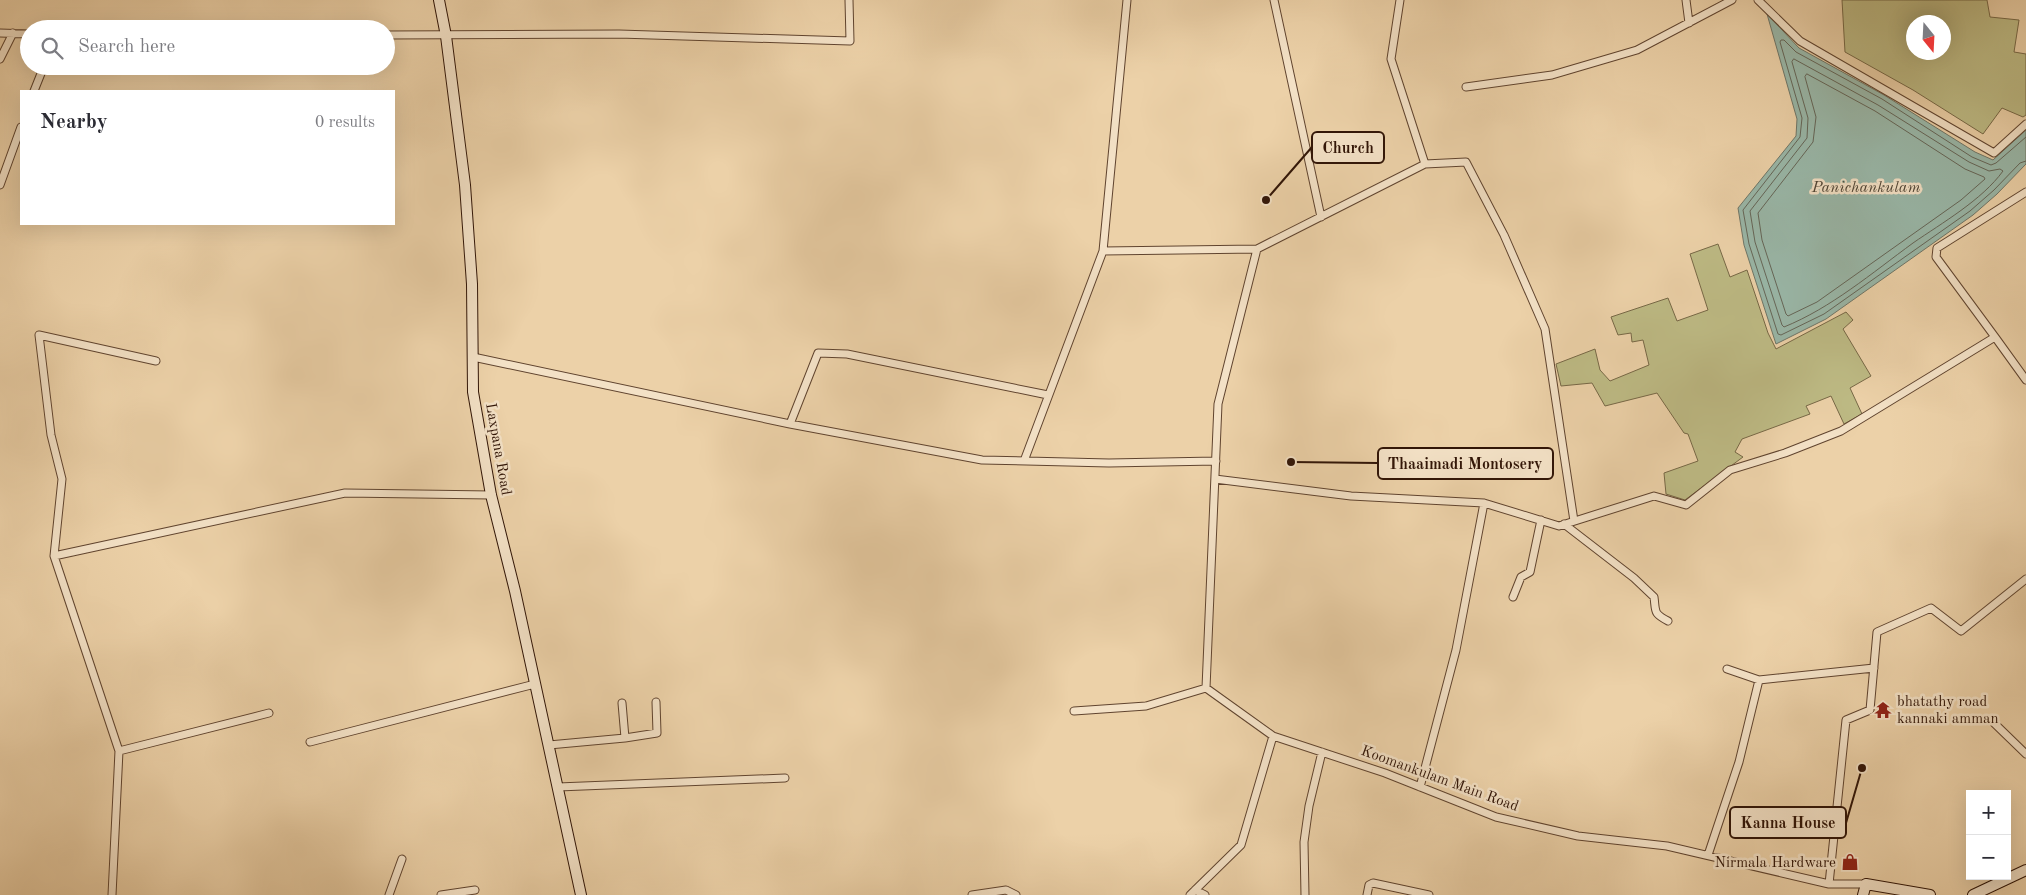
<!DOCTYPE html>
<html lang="en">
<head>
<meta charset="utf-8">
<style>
  body { margin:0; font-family:"Old Standard TT",serif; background:#f2f2f3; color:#2b2b33 }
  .controls { position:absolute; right:15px; bottom:15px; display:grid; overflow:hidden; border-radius:0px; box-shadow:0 5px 20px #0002 }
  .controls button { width:45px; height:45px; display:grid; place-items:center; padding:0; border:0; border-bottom:1px solid #e1e1e2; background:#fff; color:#2b2b33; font:25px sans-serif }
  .compass { position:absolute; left:1906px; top:15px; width:45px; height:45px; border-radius:50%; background:#fff; box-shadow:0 5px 20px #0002; rotate:162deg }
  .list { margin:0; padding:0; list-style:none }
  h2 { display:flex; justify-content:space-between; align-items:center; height:65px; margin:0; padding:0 20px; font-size:21px }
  h2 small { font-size:16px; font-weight:400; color:#7c7c81 }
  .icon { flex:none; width:28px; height:28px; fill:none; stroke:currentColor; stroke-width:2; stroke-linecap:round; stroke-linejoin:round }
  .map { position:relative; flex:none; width:2026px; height:895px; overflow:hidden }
  .search { position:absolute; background:#fff; box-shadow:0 5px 20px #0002; left:20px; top:20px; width:375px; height:55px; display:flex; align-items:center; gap:12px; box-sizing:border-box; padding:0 18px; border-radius:28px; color:#7c7c81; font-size:19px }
  .panel { position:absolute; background:#fff; box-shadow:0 5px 20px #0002; left:20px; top:90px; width:375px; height:135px; border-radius:0px }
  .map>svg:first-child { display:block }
  .green { fill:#bdba84; stroke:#776846; fill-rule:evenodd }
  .water { fill:#99b7a8; stroke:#6f7668 }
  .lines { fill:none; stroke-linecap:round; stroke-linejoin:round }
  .shore { stroke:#656658; stroke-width:1 }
  .street-casing { stroke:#60442f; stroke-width:9 }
  .secondary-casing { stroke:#311507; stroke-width:12 }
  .street { stroke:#f3e1c6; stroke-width:7 }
  .secondary { stroke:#f3e1c6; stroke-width:10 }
  .labels { text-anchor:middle; stroke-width:5; stroke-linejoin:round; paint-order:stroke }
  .street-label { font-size:15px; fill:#311507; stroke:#f3e1c6 }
  .poi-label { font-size:15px; fill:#311507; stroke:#f3e1c6; text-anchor:start }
  .water-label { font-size:16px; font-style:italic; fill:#504637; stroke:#f3e1c6 }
  .leader { fill:none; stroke:#311507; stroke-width:2 }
  .callout-dot { fill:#311507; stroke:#f3e1c6; stroke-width:2 }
  .callout { fill:#f3e1c6; stroke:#311507; stroke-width:2 }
  .callout-label { font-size:16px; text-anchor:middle; font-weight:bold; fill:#311507 }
</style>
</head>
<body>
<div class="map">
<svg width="2026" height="895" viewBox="0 0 2026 895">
  <rect width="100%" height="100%" fill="#ecd1a8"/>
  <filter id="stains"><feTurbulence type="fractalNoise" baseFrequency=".004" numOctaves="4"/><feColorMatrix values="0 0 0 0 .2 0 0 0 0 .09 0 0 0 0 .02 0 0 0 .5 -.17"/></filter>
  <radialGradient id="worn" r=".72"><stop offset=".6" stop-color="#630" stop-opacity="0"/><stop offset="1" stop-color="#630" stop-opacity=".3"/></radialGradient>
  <path class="green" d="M1842 0H1987L1990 17 2019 20 2014 52 2026 54V115L2023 117 2002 108 1983 134 1913 90 1845 52ZM1914 22H1944V52H1914Z
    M1718 244 1730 277 1747 270 1768 333 1776 349 1846 312 1853 320 1843 329 1871 376 1850 388 1862 414 1844 424 1831 396 1806 406 1810 414 1742 439 1735 452 1743 457 1685 500 1666 494 1664 473 1698 461 1688 434 1684 433 1657 393 1605 406 1592 383 1561 386 1556 364 1595 349 1600 370 1610 381 1649 365 1643 340 1632 342 1631 333 1618 335 1611 317 1668 298 1677 321 1708 310 1690 254Z"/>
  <path class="water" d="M1767 14 1799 48 1884 95 1975 152 1993 160 2026 130V164L1997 194 1973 215 1826 319 1776 344 1744 245 1738 208 1796 136 1797 119Z"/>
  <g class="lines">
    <path class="shore" d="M1794 59 1878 105 1969 162 1989 171 2000 169 2003 171C1982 200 1942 223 1913 243 1872 273 1831 308 1784 327L1782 325 1755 242 1750 211 1807 138 1808 118 1792 62Z
      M1807 74 1875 111 1965 169 1984 177 1985 179 1961 200 1817 302 1788 316 1786 314 1762 240 1758 213 1813 142 1816 117 1805 77Z
      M2026 137 1996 163 1991 165 1972 157 1882 99 1796 52 1784 40H1781L1780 42 1802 118 1800 137 1743 210 1749 244 1778 334 1781 335 1824 314 1970 211 1994 190 2020 163 2026 161"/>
    <g class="street-casing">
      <path id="street" d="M1127 0 1103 251 1257 249 1425 164 1391 59 1400 0
        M1274 0 1321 217
        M1686 0 1689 23
        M1758 0 1800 41 1994 153 2026 124
        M0 33 29 34
        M386 35 619 34 850 41 849 0
        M0 59 13 33
        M1466 87 1552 75 1637 50 1732 0
        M34 91 44 66
        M1425 164 1466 162 1504 235 1545 329 1574 521
        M0 185 21 127
        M1257 249 1218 404 1206 688 1273 736
        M1995 337 1936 257 1937 248 2026 192
        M473 357 790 424 982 460 1109 463 1216 461
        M790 424 818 353 847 354 1048 395
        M1024 461 1103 251
        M1215 479 1351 496 1484 503 1559 526 1654 496 1686 505 1730 470 1785 453 1841 431 1995 337 2026 380
        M1564 524 1634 578 1654 597C1656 612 1653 613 1668 621
        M54 556 345 493 491 495
        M1513 597 1521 577 1530 572 1541 520
        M1727 669 1759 680 1874 668
        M1074 711 1146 706 1206 688
        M1994 723 2026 754
        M625 738 657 733 656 702
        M310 742 535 684
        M549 745 625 738 622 703
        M119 751 269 713
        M558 787 785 778
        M1420 787 1456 650 1484 503
        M1708 855 1739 762 1759 680
        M1829 884 1846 720 1870 710 1877 632 1931 608 1961 631 2026 579
        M1195 890 1205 895
        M112 895 119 751 54 556 62 479 51 435 39 335 156 361
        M389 895 402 859
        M441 895 475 890
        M972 895 1006 890 1016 895
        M1190 895 1241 845 1273 736 1385 773 1496 817 1578 836 1667 846 1829 884H1866
        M1305 895 1304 842 1309 806 1322 752
        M1367 895 1369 885 1373 883 1429 895"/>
    </g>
    <g class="secondary-casing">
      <path id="secondary" d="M439 0 446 36 465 185 472 284 473 392 491 495 515 591 581 895
        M1863 895 1866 884 1930 895
        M1973 895 2026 870"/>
    </g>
    <use href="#street" class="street"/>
    <use href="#secondary" class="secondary"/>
  </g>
  <defs>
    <g id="temple-bare" transform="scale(1.35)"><path d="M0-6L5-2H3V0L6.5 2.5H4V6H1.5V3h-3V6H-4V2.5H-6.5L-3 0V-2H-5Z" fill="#8f2418" stroke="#f3e1c6" stroke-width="2.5" paint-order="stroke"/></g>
    <g id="shop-bare" transform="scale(1.35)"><path d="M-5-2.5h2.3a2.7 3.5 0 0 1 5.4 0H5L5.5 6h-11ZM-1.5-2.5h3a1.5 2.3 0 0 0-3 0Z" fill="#8f2418" stroke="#f3e1c6" stroke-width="2.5" paint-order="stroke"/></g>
  </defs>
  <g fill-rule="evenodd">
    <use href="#temple-bare" x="1883" y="710"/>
    <use href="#shop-bare" x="1850" y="862"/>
  </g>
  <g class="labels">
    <g class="street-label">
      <text transform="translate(499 449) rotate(80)" y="5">Laxpana Road</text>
      <text transform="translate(1440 778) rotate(20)" y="5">Koomankulam Main Road</text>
    </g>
    <g class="poi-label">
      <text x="1897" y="706">bhatathy road<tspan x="1897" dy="17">kannaki amman</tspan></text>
      <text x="1836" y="867" text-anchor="end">Nirmala Hardware</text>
    </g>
    <g class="water-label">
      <text x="1866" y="192">Panichankulam</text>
    </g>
  </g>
  <path class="leader" d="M1266 200L1312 147M1291 462L1378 463M1862 768L1846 823"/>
  <g class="callout-dot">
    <circle cx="1266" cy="200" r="5"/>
    <circle cx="1291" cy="462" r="5"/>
    <circle cx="1862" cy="768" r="5"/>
  </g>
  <g class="callout">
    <rect x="1312" y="132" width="72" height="31" rx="5"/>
    <rect x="1378" y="448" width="175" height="31" rx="5"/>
    <rect x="1730" y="807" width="116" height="31" rx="5"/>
  </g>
  <g class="callout-label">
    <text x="1348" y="153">Church</text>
    <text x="1465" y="469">Thaaimadi Montosery</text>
    <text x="1788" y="828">Kanna House</text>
  </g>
  <rect width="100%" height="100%" filter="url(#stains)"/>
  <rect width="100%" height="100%" fill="url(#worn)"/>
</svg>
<div class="controls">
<button>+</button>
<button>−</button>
</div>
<svg class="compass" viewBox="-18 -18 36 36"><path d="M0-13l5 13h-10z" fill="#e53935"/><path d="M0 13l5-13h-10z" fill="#7c7c81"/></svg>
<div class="search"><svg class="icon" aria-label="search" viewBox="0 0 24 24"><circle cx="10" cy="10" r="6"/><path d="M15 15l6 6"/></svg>Search here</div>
<section class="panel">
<h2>Nearby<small>0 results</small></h2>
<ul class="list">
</ul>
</section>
</div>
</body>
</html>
